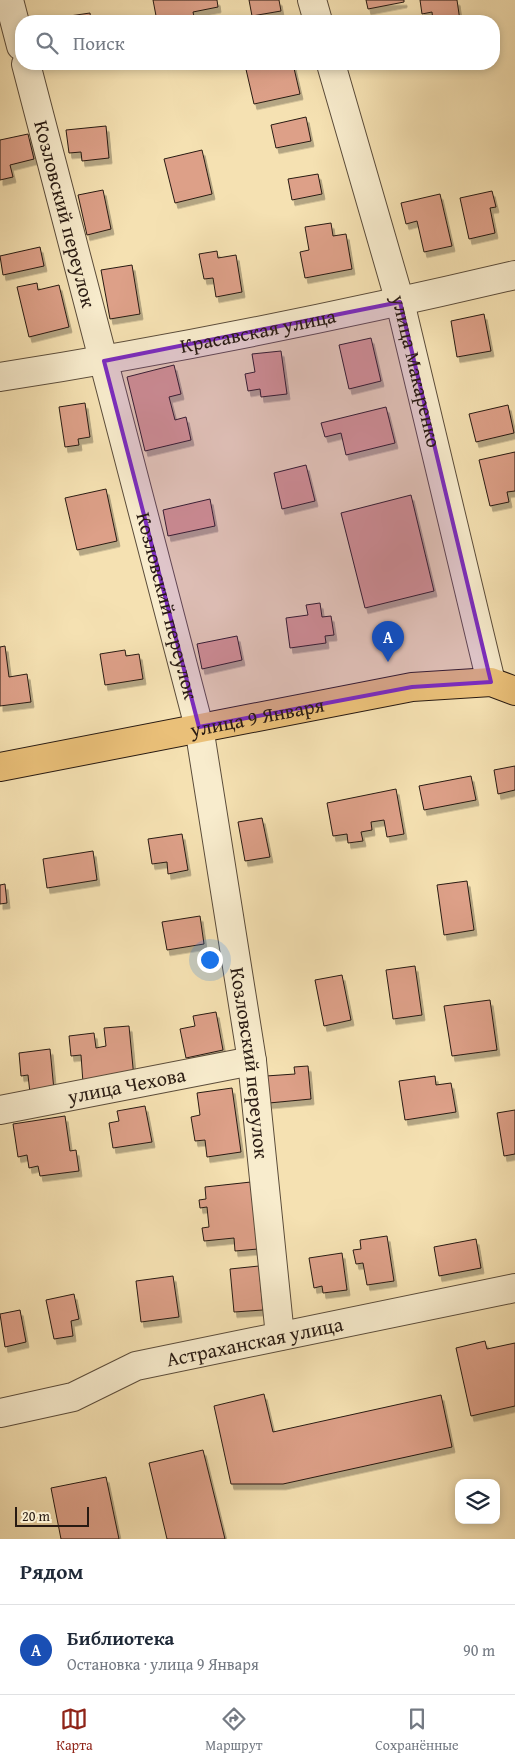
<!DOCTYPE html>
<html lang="ru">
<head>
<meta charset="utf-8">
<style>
  body { margin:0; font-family:"Gentium Book Plus",serif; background:#f6f6f7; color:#1f2937 }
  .controls { position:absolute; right:15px; bottom:15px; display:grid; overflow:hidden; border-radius:10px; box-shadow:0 2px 8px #0003 }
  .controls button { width:45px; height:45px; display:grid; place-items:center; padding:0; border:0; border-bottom:1px solid #e0e1e3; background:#fff; color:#1f2937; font:25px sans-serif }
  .scale { position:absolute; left:15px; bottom:12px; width:74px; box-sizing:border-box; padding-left:5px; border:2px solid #281a12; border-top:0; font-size:14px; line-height:18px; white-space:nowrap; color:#281a12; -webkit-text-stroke:4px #f8eccd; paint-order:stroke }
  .you { position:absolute; left:209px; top:959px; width:18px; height:18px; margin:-12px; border:4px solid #fff; border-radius:50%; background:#1a73e8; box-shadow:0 0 0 8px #1a73e833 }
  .badge { display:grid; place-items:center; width:32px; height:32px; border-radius:50%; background:#8f2418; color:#fff; font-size:16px; font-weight:700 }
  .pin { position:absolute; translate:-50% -41px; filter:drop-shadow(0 1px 2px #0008) }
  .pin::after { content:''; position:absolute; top:26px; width:18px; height:15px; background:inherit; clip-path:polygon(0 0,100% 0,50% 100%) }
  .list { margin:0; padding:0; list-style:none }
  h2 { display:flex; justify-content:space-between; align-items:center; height:65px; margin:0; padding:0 20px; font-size:21px }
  h2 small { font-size:16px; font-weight:400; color:#747a83 }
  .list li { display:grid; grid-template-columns:32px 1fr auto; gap:15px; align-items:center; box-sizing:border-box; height:90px; padding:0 20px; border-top:1px solid #e0e1e3 }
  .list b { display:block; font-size:19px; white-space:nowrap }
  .list p { margin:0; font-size:16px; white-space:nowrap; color:#747a83 }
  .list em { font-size:16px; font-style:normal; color:#747a83 }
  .icon { flex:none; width:28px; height:28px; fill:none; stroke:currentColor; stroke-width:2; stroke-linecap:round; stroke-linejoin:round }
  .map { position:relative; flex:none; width:515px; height:1539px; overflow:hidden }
  .search { position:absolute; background:#fff; box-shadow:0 2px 8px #0003; left:15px; right:15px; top:15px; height:55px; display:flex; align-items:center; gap:12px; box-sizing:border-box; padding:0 18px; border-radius:20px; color:#747a83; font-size:19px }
  .sheet { height:155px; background:#fff }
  nav { display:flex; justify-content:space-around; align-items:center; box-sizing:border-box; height:70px; border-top:1px solid #e0e1e3; background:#fff; font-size:14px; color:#747a83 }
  nav a { display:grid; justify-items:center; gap:2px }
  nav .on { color:#8f2418 }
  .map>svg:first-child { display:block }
  .building { fill:#dda088; stroke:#281a12; filter:url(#shadow) }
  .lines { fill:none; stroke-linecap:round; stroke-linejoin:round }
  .minor-casing { stroke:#5b4c3a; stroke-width:30 }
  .major-casing { stroke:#281a12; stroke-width:30 }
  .minor { stroke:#f8eccd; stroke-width:28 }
  .major { stroke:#eac079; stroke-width:28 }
  .marked { fill:#7b2cbf; fill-opacity:0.2; stroke:#7b2cbf; stroke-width:4; stroke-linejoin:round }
  .labels { text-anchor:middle; stroke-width:4; stroke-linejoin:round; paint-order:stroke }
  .street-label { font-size:20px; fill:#281a12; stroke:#f8eccd }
</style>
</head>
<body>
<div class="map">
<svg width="515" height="1539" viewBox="0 0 515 1539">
  <defs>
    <filter id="shadow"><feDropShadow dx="3" dy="5.5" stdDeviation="0" flood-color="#0004"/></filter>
  </defs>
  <rect width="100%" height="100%" fill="#f5e1b2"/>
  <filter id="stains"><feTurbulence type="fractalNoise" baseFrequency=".004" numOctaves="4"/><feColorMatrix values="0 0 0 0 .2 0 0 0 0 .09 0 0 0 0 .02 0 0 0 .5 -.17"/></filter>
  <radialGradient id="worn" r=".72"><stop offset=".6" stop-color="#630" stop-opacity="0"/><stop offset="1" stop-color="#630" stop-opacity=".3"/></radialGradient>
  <path class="building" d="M153 0H217L218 7 193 12 195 21H157Z
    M249 0H279L281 11 252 16Z
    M366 0H404V2L368 9Z
    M420 0H457L460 21H433L432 12 422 14Z
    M90 13 91 21H50L49 19Z
    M252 64H293L300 94 254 104 245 65Z
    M306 117 311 141 276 148 271 125Z
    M106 126 109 158 82 161 81 152 69 153 66 130Z
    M28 134 34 159 10 165 13 177 0 180V140Z
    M202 150 212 194 175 203 164 159Z
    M318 174 322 194 292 200 288 179Z
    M103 190 111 229 87 235 78 195Z
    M492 191 496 207 490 208 495 233 469 239 460 198Z
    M440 194 452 246 424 252 417 221 406 224 401 203Z
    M331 223 333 236 346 234 352 269 305 278 300 252 309 250 305 227Z
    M40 247 44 266 3 275 0 256Z
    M217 251 218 258 236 255 242 292 216 297 213 278 204 279 199 254Z
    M132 265 140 314 110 319 101 270Z
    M37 283 38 290 59 285 69 327 29 337 17 287Z
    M484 314 491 351 457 357 451 321Z
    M371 338 381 381 349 389 339 345Z
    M281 351 287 394 261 397 260 389 248 391 245 374 255 372 252 354Z
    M174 365 181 394 169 397 175 420 186 417 191 440 145 451 127 377Z
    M85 403 90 437 78 439 79 445 65 447 59 407Z
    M508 405 514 433 476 442 469 414Z
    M386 407 395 443 346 455 341 433 325 437 321 423Z
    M515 452V491L507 492 509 502 490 506 479 460Z
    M306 465 315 501 282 509 274 473Z
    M106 489 117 541 77 550 65 498Z
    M411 495 434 591 365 608 341 513Z
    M210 499 215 526 168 536 163 510Z
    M320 603 322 617 331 616 334 635 325 636 326 643 290 648 286 618 308 615 306 605Z
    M237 636 242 660 202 669 197 644Z
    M5 646 9 677 27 674 31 702 0 706V647Z
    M125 650 126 656 139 654 143 679 105 685 100 654Z
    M515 766V790L498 794 494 770Z
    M471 776 476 800 424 810 419 786Z
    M396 789 404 834 387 837 384 820 371 822 372 830 361 832 363 841 348 843 347 834 333 836 327 803Z
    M262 818 270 857 245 861 238 822Z
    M182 834 188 870 168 874 167 862 152 864 148 839Z
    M93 851 97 880 47 888 43 859Z
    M467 881 474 930 444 935 437 885Z
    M5 884 7 903 0 904V885Z
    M200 916 204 944 167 950 162 922Z
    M415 966 422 1015 393 1019 386 970Z
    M342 975 351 1020 324 1026 315 980Z
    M490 1000 497 1050 452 1056 444 1006Z
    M216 1012 223 1050 186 1058 180 1029 195 1026 193 1016Z
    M129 1026 134 1078 83 1083 81 1055 71 1056 69 1036 94 1033 96 1048 106 1046 104 1028Z
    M50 1049 54 1090 30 1093 28 1075 21 1076 19 1053Z
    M308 1066 311 1099 269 1103 266 1076 295 1074 294 1067Z
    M435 1076 436 1085 451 1083 456 1112 405 1120 399 1081Z
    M232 1088 241 1152 207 1157 205 1140 195 1141 191 1117 200 1115 197 1093Z
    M145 1106 152 1142 113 1148 109 1123 119 1121 117 1111Z
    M515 1110V1154L504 1156 497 1113Z
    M65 1116 70 1151 76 1150 79 1171 40 1176 38 1166 29 1168 27 1155 18 1157 13 1124Z
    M251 1182 258 1249 235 1251 234 1238 204 1241 202 1228 209 1227 207 1207 200 1208 199 1200 206 1199 205 1187Z
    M387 1236 394 1281 367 1285 363 1263 356 1264 353 1250 361 1249 360 1240Z
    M476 1239 481 1268 439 1276 434 1247Z
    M342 1253 347 1290 323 1293 322 1286 314 1288 309 1258Z
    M259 1266 263 1310 234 1312 230 1269Z
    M173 1276 179 1317 141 1322 136 1281Z
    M74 1294 79 1319 71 1321 73 1336 54 1339 46 1300Z
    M20 1310 26 1342 5 1347 0 1314Z
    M485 1341 487 1349 515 1343V1406L471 1416 456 1348Z
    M264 1394 273 1432 441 1395 452 1447 283 1484H231L214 1406Z
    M203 1450 225 1539H167L149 1463Z
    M106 1477 119 1539H61L51 1488Z"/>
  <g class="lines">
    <g class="minor-casing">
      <g id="minor">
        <path d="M9 0 21 46"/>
        <path d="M312 0 318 21"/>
        <path id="s1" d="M26 64 199 727 252 1061 280 1336"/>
        <path id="s2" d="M331 64 400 302 491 682"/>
        <path id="s3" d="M0 377C173 350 345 315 515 275"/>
        <path id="s4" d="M0 1110 252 1061"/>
        <path id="s5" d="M0 1413 73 1397 136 1366 515 1288"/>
      </g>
    </g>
    <g class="major-casing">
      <g id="major">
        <path id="s6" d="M0 767 412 687 491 682 515 691"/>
      </g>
    </g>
    <use href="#minor" class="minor"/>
    <use href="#major" class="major"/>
  </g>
  <path class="marked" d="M400 302 491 682 412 687 199 727 104 361Z"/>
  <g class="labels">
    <g class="street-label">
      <text dy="7" stroke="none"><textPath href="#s1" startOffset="155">Козловский переулок</textPath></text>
      <text dy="7" stroke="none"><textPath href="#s3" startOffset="262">Красавская улица</textPath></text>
      <text dy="7" stroke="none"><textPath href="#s2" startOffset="319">улица Макаренко</textPath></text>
      <text dy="7" stroke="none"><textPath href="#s1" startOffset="560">Козловский переулок</textPath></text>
      <text dy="7" stroke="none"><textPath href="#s6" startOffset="262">улица 9 Января</textPath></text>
      <text dy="7" stroke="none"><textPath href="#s1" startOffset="1025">Козловский переулок</textPath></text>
      <text dy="7" stroke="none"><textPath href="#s4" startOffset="129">улица Чехова</textPath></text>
      <text dy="7" stroke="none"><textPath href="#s5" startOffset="266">Астраханская улица</textPath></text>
    </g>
  </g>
  <rect width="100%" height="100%" filter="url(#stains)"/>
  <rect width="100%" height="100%" fill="url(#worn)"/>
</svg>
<div class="controls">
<button><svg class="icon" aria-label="layers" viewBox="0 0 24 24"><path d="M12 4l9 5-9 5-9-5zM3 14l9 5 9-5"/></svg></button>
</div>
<div class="scale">20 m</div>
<div class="you"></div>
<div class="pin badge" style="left:388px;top:662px;background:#1a4fb4">A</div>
<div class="search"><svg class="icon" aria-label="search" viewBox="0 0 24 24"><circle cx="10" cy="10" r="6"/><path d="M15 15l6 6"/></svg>Поиск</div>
</div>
<section class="sheet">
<h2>Рядом<small></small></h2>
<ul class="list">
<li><span class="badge" style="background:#1a4fb4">A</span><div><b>Библиотека</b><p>Остановка · улица 9 Января</p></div><em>90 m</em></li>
</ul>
</section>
<nav>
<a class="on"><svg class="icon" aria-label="map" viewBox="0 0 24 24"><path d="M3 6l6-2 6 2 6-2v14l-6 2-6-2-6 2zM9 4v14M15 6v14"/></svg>Карта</a>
<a><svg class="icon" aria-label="directions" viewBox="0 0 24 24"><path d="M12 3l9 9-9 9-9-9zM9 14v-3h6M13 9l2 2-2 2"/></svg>Маршрут</a>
<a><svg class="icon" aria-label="saved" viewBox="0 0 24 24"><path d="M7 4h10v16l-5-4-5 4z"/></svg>Сохранённые</a>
</nav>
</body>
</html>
